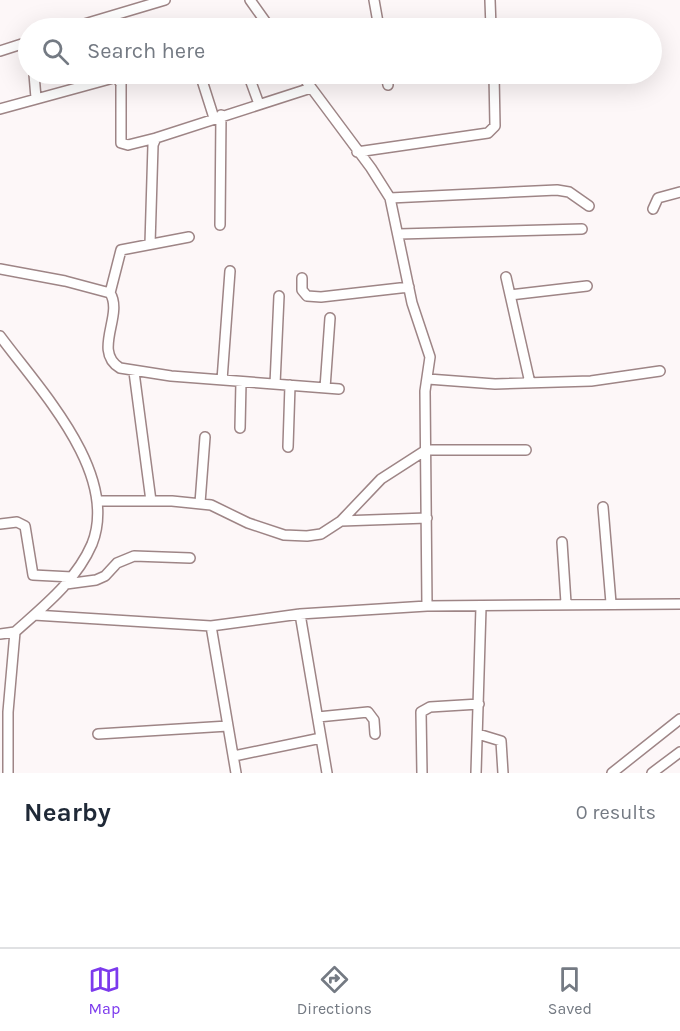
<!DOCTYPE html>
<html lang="en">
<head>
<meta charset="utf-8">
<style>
  body { margin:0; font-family:Karla,sans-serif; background:#f2f2f3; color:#1f2937 }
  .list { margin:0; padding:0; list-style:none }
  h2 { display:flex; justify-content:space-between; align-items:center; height:78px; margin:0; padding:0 24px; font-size:26px }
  h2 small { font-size:20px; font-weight:400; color:#747a83 }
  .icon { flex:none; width:33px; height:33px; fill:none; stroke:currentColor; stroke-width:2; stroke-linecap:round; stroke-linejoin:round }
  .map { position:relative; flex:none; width:680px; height:773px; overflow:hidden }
  .search { position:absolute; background:#fff; box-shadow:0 6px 24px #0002; left:18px; right:18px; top:18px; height:66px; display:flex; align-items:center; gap:15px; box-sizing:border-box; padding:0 21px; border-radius:33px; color:#747a83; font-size:22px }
  .sheet { height:174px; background:#fff }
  nav { display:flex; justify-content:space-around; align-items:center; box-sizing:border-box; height:84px; border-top:2px solid #e0e1e3; background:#fff; font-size:16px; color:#747a83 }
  nav a { display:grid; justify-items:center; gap:3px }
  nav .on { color:#7c3aed }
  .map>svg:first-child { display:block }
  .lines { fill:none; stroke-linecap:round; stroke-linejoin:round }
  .minor-casing { stroke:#9e8586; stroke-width:12 }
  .minor { stroke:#fff; stroke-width:9 }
</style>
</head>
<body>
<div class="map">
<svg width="680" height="773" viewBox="0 0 680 773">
  <rect width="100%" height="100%" fill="#fdf7f8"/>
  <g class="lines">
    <g class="minor-casing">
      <path id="minor" d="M250 0 270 28
        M374 0 379 28
        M490 0 491 28
        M71 28 165 0
        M0 51 28 42
        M34 74 36 98
        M200 74 214 118
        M248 74 259 104
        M301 74 371 168 390 198 412 303 430 357 425 391 427 606
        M386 74 388 85
        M0 109 117 77 121 84V143L128 145 156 138
        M357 152 488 133 495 126 494 74
        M390 198 557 190 569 192 589 206
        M653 209 658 198 680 192
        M220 225 221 115
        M399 234 582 229
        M150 244 153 145 156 138 311 88
        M0 269 65 281 110 293C124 315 92 351 120 368L171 376 339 389
        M506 277 530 383
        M302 278V290L307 296 321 297 409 287
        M110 293 121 250 189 237
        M510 295 587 286
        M0 336C39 389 120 473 92 544 76 581 44 606 15 632L8 712V773
        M134 372 151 501
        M428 379 495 384 591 381 660 371
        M222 380 230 271
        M275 384 279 296
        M325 388 330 318
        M240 428 241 382
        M288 447 290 385
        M99 501H172L211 505 248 523 284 535 307 536 321 534 341 521 381 479 426 450H526
        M200 503 205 437
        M603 507 611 603
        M341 521 427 518
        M0 524 17 522 25 526 33 575 72 577
        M562 542 566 603
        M66 584 96 580 105 576 117 563 134 556 190 558
        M300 614 327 773
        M34 615 211 626 300 614 427 606 680 604
        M211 626 236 773
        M0 634 15 632
        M318 717 368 712 374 720 375 734
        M98 734 228 726
        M478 734 501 741 503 773
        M234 756 321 738
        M422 773 421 712 430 707 479 704
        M476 773 481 607
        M612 773 680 719
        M652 773 680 752"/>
    </g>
    <use href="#minor" class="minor"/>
  </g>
</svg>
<div class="search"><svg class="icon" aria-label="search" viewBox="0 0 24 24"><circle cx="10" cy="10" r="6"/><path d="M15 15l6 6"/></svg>Search here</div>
</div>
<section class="sheet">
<h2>Nearby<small>0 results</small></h2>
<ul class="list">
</ul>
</section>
<nav>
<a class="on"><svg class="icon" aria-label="map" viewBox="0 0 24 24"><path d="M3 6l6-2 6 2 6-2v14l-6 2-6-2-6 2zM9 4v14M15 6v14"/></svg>Map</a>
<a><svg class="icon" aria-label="directions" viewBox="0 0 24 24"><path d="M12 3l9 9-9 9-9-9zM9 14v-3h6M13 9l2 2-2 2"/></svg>Directions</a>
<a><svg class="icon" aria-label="saved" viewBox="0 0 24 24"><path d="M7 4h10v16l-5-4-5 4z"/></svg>Saved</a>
</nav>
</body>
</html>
